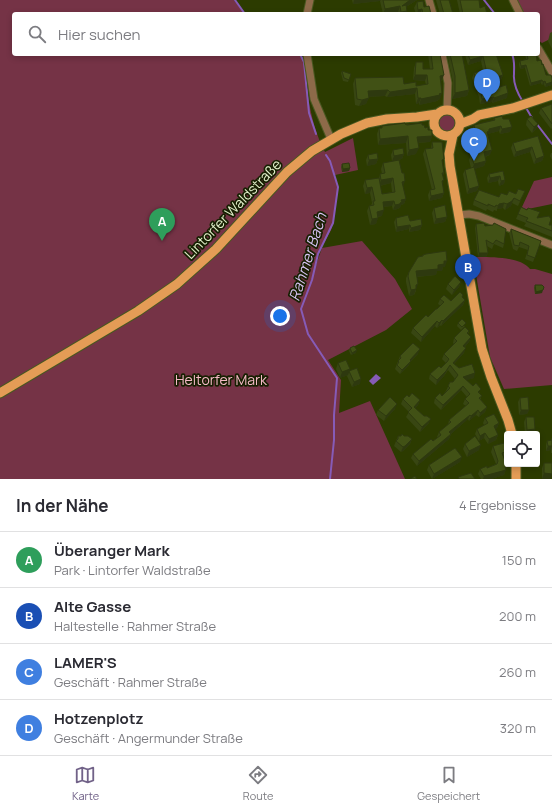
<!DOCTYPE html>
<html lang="de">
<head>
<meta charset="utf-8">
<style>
  body { margin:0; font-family:Manrope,sans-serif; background:#f2f2f3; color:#2b2b33 }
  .controls { position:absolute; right:12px; bottom:12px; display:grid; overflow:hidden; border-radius:4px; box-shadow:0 2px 6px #0003 }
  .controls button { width:36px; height:36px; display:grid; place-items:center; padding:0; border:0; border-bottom:1px solid #e1e1e2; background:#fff; color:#2b2b33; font:20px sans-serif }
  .you { position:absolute; left:280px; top:316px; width:14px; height:14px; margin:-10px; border:3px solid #fff; border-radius:50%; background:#1a73e8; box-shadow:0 0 0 6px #1a73e833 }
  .badge { display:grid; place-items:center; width:26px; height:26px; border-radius:50%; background:#716288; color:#fff; font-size:13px; font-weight:700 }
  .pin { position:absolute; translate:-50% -33px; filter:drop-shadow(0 1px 2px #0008) }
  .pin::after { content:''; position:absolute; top:21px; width:14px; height:12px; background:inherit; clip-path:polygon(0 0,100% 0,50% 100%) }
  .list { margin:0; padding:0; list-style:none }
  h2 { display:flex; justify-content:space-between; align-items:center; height:52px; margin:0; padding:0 16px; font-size:17px }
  h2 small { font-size:13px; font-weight:400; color:#7c7c81 }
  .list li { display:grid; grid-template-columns:26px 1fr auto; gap:12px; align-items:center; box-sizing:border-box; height:56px; padding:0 16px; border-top:1px solid #e1e1e2 }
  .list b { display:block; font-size:15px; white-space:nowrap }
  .list p { margin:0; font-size:13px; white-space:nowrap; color:#7c7c81 }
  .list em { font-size:13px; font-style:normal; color:#7c7c81 }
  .icon { flex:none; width:22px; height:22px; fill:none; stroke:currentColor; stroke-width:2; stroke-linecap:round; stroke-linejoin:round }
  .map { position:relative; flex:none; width:552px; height:479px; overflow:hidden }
  .search { position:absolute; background:#fff; box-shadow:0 2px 6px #0003; left:12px; right:12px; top:12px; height:44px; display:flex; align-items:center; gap:10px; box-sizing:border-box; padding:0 14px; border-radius:4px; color:#7c7c81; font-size:15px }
  .sheet { height:276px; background:#fff }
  nav { display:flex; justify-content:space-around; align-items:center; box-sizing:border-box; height:56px; border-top:1px solid #e1e1e2; background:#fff; font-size:11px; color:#7c7c81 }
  nav a { display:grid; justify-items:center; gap:2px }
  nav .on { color:#716288 }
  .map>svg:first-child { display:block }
  .green { fill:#753346 }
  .water { fill:#865bb7 }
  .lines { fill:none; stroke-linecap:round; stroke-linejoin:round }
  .stream { stroke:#865bb7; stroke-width:2 }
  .minor-casing { stroke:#495820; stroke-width:9 }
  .major-casing { stroke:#495820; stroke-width:11 }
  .minor { stroke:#8d6a49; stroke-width:7 }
  .major { stroke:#e49c56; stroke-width:9 }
  .wall { fill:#384612; fill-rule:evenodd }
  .shaded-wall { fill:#2e390f }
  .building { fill:#415115; stroke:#2e390f }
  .labels { text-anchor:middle; stroke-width:3.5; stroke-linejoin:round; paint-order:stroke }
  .street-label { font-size:14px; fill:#e2efca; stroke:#172002 }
  .park-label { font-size:14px; fill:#f5bac7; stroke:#172002 }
  .water-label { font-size:15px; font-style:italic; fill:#d7c3f3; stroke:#172002 }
</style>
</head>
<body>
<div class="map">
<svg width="552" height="479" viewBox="0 0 552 479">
  <rect width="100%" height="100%" fill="#2c3b00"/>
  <path class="green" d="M0 0H234L245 14H14V54H300C307 65 306 83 308 96 311 116 316 135 325 152L353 138 358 170 335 175 332 168 338 187 333 223 331 230 318 254 315 268 322 248 362 241 395 279 412 309 386 330 328 360 341 380 339 413 370 401 405 479H0Z
    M515 0H552V38L542 43 538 40V14H522Z
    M438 123a9 9 0 1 1 18 0a9 9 0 1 1-18 0Z
    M552 177V204L523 210 522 207 534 181Z
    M473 257C488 257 520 256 530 269H535L552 274V385L504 389 490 357Z"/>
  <path class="water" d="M376 374 381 378 373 385 369 381Z"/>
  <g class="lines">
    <path class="stream" d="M235 0 245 14
      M484 0 495 14
      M300 54 304 62 309 113 316 134
      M512 54C515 61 514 66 514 74 513 84 518 94 523 102
      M525 106 532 118
      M536 123 552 144
      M326 155 330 161 338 187 333 223 318 254 312 280 301 309 308 334 337 378 334 415V440L330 479"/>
    <g class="minor-casing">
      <path id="minor" d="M429 0 433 14
        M513 0 520 14
        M307 14 310 0
        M538 48 552 72
        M307 54 314 99 331 139
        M442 54 448 83 447 110
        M459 215 469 214 479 216 552 245"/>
    </g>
    <g class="major-casing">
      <path id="major" d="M434 123a13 13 0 1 1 26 0a13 13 0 1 1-26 0Z
        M460 124 473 119 479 115 513 108 552 95
        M453 135 449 154 450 166 482 349 491 377 508 420 512 434
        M0 393 138 311 177 284 216 249 287 172 312 151 341 134 367 123 387 119 417 117 437 114
        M516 479V464"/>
    </g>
    <use href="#minor" class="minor"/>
    <use href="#major" class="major"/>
  </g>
  <path class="wall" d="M352 0H417L406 7V14H399L398 12 383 14 380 1 353 4Z
    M436 0H449L453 14H440Z
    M457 0H479L480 8 487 14H460Z
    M417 2 424 7 431 14H416L414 8Z
    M552 32V49L548 41 550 33Z
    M428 54H440L442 80 441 81 440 99 438 100 437 101 419 105V103L416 104 415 94 387 97 385 96 369 97 366 104 359 106 355 105 353 84 355 78 416 86 426 85 425 81 413 80 414 68 416 62 423 69H430Z
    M447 54H462L469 90 467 96 452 99 453 82Z
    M465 54H496L503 75 501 80 488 84 490 90 507 98 492 103V102L480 104 479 97 472 78 474 73 483 70 481 61 468 65 465 55Z
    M525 54H536L537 61 542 65 546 75 552 85 545 87 544 84 542 85 541 83 530 86 525 68 520 69 519 64 520 61 526 59Z
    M342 71 351 74 348 82 343 81 341 73Z
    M552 104V128L551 129 539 113 541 108Z
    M494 118 503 119 510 132 500 134 499 131 488 134 490 155 485 157 486 161 484 166 474 169 479 186 477 191 467 194 463 174 465 170 471 168 469 160 471 155 476 154 472 140 474 137 472 131 474 125 493 121Z
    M527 119 538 124 536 129 532 133 526 125Z
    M405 124 422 125 428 130 432 136 430 142 418 143 416 154 407 156 406 143 378 145 377 134 379 128H381L382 126Z
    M538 136 544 156 542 161 534 164 530 152 514 157 511 148 513 143Z
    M432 142 442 164 444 173 443 175 442 184 444 193 442 198 429 201 428 195 430 190H432L423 154 425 149 431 148Z
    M393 150 404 154 402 159 392 161 391 155Z
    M551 153H552V160L550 156Z
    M368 155 378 159 376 164 367 166 366 160Z
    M383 163 403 187 406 199 404 204 401 205 400 208H399L398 209 393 210 392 206 383 207 382 216 378 217 376 224 370 225 367 211 369 206H371L372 203 370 193 365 194 363 186 365 180 379 179 380 174H382L381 169ZM391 183 392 192 382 194 380 186Z
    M342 164 350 168 349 171 342 172 341 167Z
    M503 171 505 180 504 184 499 186 498 181 488 183 487 178 489 174Z
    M525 191 518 206 512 203 511 206 505 210 503 208 497 209V211L494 210 493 212 487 209 486 211 473 205 474 200 499 197Z
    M521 207 549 225H552V237L524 226 526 223 516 219Z
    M434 208 447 217 445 222 434 224 432 213Z
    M396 218 410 221 422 225 420 230 409 232V229L396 232 394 222Z
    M476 224 485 226 504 244 503 248 494 244 492 249 487 246 488 253 486 257H478L475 228Z
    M511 229 541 241 533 262 525 259 528 250 519 247 517 251 513 249 509 233Z
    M423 255 445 267H443L442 271H437L436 275 417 277 416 291 414 295 409 296 406 282V278L409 272 422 256Z
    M461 282 459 287 452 295 446 289 448 284Z
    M535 285 542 293 535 294 534 288Z
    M462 298 465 300 463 305 441 326 440 325 437 328 435 326 421 342 411 333 413 328 428 317 441 306 438 304 440 299 451 301Z
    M458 323 465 326 461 330 457 326Z
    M469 331 468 334 471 337 469 342 465 347 464 353 454 364 459 368 474 378 466 380 480 393 481 400 487 407 485 412 479 417 476 415 469 421 468 419 451 434 449 439 417 466 411 458 413 454 433 441 437 438V437L439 432 448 425 449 420 466 406 463 404 465 399 467 397 461 390 441 410 434 403 435 398 442 396 446 391 450 382H453L455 379 448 370 444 376 436 385 429 379 430 374 441 368 446 363 442 359 444 354 454 344 453 343 454 338Z
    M350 348 356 353 351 355 349 351Z
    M418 354 410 362 409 365 400 374 395 369 400 356Z
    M338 363 348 375 340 378 336 369Z
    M349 371 360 384 352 387 347 376Z
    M409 397 420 400 418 405 415 408 429 423 420 432 406 417 409 412 401 404 403 399Z
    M520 398 529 410 527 414 519 415 518 402Z
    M395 409 384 421 376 415 378 410Z
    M526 417 535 429 533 434H525L524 422Z
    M485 418 499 423 497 428 495 429 498 435 496 440 488 444 484 438 479 441 475 434 477 429 484 425 483 423Z
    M398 436H404L412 439 410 444 403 451 401 452 394 446Z
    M552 438V453H551V450L546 451V445L547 441 551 440Z
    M465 444 479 450 467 457 463 449Z
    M493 446 506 449 504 457 507 466 504 475 491 479H481L478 474 480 469 487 468 496 464 491 452Z
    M460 462 432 479 427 470 429 465Z
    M544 463 551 479H542V468Z"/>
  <path class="shaded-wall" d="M354 0H381L380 1 353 4Z
    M410 0H417L401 10 402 6Z
    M400 6 398 12 383 14 385 9Z
    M422 9 420 14H417L418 10Z
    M407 11 406 14H400L401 12Z
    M483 56 481 61 468 65 470 60Z
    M526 65 525 68 520 69 521 66Z
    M415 75H427L425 81 413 80Z
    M444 75 442 80 438 81 440 76Z
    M503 75 501 80 485 85 487 80Z
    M542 80 541 83 530 86 531 83Z
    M545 81 544 84 542 85 543 82Z
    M552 82V85L545 87 546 84Z
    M417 88 415 94 387 97 390 92Z
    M388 90 385 96 366 97 368 91Z
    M469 90 467 96 452 99 455 93Z
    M442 93 440 99 438 100 437 101 419 105 421 99Z
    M508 93 507 98 492 103 494 98Z
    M494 97 492 102 480 104 482 99Z
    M369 98 366 104 359 106 362 100Z
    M418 98H421L419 103 416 104Z
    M538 124 536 129 532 133 534 127Z
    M501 126 499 131 488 134 485 137 489 129Z
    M512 127 510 132 500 134 502 129Z
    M408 136 406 143 378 145 380 139Z
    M432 136 430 142 415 143 417 137Z
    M532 147 530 152 514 157 516 152Z
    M419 148 416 154 407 156 409 150Z
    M492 150 490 155 482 157 484 152Z
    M404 154 402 159 392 161 394 156Z
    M544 156 542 161 534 164 536 159Z
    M378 159 376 164 367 166 369 160Z
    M486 161 484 166 472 170 474 164Z
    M350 168 349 171 342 172 343 169Z
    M500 176 498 181 488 183 490 178Z
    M393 178 391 183 379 186 381 180Z
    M505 180 504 184 499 186 501 181Z
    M405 181 403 187 402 182Z
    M479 186 477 191 467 194 469 189Z
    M372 187 370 193 365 194 367 188Z
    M444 193 442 198 429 201 431 196Z
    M514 198 511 206 505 210 507 204Z
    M406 199 404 204 401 205 400 208H399L398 209 393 210 395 205 401 200Z
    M394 201 392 206 381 207 383 202Z
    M504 203 503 208 497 209 499 204Z
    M384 210 382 216 375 217 377 212Z
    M447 217 445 222 434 224 436 219Z
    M378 218 376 224 370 225 372 219Z
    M410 225 409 229 396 232 397 227Z
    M422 225 420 230 409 232 411 228Z
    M479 253H488L486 257H478Z
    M444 261H447L445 267H443L442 271H437L436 275 414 277 416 271 438 265Z
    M461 282 459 287 452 295 454 290Z
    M418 284 414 295 409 296 411 290 416 285Z
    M543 290 542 293 535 294 536 292Z
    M465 300 463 305 441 326 443 321Z
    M442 320 440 325 437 328 439 323Z
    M437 321 435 326 421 342 422 337Z
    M471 337 469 342 461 351 463 346Z
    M466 348 464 353 451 367 453 363Z
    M420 349 418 354 410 362 409 365 400 374 402 370 410 360Z
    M357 350 356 353 351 355 352 353Z
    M450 365 444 376 436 385 437 380Z
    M350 369 348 375 340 378 342 372Z
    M475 373 474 378 461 382 463 377Z
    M361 379 360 384 352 387 354 382Z
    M463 386 461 390 441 410 443 405Z
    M420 400 418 405 412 411 414 407Z
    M397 404 395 409 384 421 386 416Z
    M487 407 485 412 479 417 480 413Z
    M478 410 476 415 469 421 471 416Z
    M521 410H529L527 414 519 415Z
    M470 415 468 419 451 434 449 439 417 466 419 461 449 432Z
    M431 419 429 423 420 432 422 427Z
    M499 423 497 428 492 431 494 426Z
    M535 429 533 434H525L527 430Z
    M485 433 484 438 479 441 480 436Z
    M498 435 496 440 488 444 489 439Z
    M412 439 410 444 403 451 401 452 403 447Z
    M481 445 479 450 467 457 469 451Z
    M548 446H552L551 450 546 451Z
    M462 457 460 462 432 479 434 474Z
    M507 466 504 475 491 479H483L484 476Z
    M544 473 552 474 551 479H542Z"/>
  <path class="building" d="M383 0H410L402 6 406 5 407 11 401 12 400 6 385 9Z
    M440 0H449L453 14H444Z
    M460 0H479L480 8 485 6 487 14H463Z
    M423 1 424 7 429 6 431 14H423L422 9 418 10 417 2Z
    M431 54H440L444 75 440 76 442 93 439 94 440 95 421 99V98H418L417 88 390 92 388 90 368 91 369 98 362 100 357 99 355 78 403 77 404 84 416 82V86L428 84 427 75H415L416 62H423V69H433Z
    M450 54H462L469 90 455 93V76Z
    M468 54H496L503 75 487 80 490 90 506 85 508 93 494 98V97L482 99 481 92 474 73 486 69 483 56 470 60Z
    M527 54H536L537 61 541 60 542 65 543 64 546 75H551L552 78V82L546 84 545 81 543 82 542 80 531 83 526 65 521 66 520 61 528 59Z
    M342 71 351 74 349 80 344 78Z
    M552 104V124L541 108Z
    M502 116 503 119H509L512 127 502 129 501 126 489 129V131L487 132 492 150 484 152 486 161 474 164 471 155 479 153 474 135 476 134 474 125 495 120 494 118Z
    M531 116 538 124 534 127 527 119Z
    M405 123V124L407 125 422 123V125H424L425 128 428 127V130H432V136L417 137 419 148 409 150 408 136 380 139 379 128H382V126Z
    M538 136 544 156 536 159 532 147 516 152 513 143Z
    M432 142H442L444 159 442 160 444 173H442L444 180 442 181 444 193 431 196 430 190 435 189 425 149 433 148Z
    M403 148 404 154 394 156 393 150Z
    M377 153 378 159 369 160 368 155Z
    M399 160 402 173H404L405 181 402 182 406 199 401 200 402 202 400 203V204L395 205 394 201 383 202 384 210 377 212 378 218 372 219 369 206 374 205 373 201H375L372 187 367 188 365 180 379 178 382 194 395 192 393 178 381 180 380 174 385 173 383 163Z
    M349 163 350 168 343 169 342 164Z
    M474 167 479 186 469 189 465 170Z
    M503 171 505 180 501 181 500 176 490 178 489 174Z
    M518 189 525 191 520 201 514 198 512 201 507 204 504 203 499 204 498 206 496 205 495 207 488 204V206L474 200 479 190 499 197 501 193 507 195 509 191 516 194Z
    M445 205 447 217 436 219 434 208Z
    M521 207 527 210 528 208 540 212 537 218 549 216 551 219 549 225H552V231L526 221 528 218 518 214Z
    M408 215 410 221 421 219 422 225 411 228 410 225 397 227 396 218Z
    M484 223 485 226 493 225 494 223 506 229 504 244 496 240 493 244 486 240 488 253H479L476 224Z
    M511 229 541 241 535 258 527 255 529 246 520 242 519 246 514 245Z
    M446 251 447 261H444V264L438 265V269L416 271 418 284 416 285V289L411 290 408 276 409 272 418 257 423 256V255L426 254Z
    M455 276 461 282 454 290 448 284Z
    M535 285H542L544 287 543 290 536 292Z
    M460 292 463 295 462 297 465 300 443 321 442 320 439 323 437 321 422 337 413 328 426 315 428 317 436 309H437L444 302 440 299 444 295 451 301Z
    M462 319 466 323 462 327 458 323Z
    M465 327 469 331 467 333 471 337 463 346 466 348 453 363 459 368 472 364 475 373 463 377 473 386 476 383 481 389 478 392 482 396 479 398 487 407 480 413 478 410 471 416 470 415 449 432 451 434 419 461 413 454 431 439 433 441 441 435 439 432 451 422 449 420 469 403 465 399 470 394 463 386 443 405 435 398 440 393 442 396 450 388 448 386 450 382H453L458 375 450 365 446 371 437 380 430 374 439 366 441 368 447 362 449 359 444 354 457 341 454 338Z
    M413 343 420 349 410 360 411 361 402 370 397 365 399 362 398 361 401 358 400 356Z
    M354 346 357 350 352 353 350 348Z
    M346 360 350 369 342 372 338 363Z
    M357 368 361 379 354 382 349 371Z
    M412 393 420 400 414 407 424 416H427L431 419 422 427 408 412 412 408 403 399 407 395 409 397Z
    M390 397 397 404 386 416 378 410Z
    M528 397 529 410H521L520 398Z
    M494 414 499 423 494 426 498 435 489 439 485 433 480 436 477 429 488 423 485 418Z
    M526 417H534L535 429 527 430Z
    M402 434 404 436H408L412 439 405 446 403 447 396 441 398 439V436H401Z
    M475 436 481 445 469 451 465 444Z
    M552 440V446H548L547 441Z
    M504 443 506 449H504L505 452 502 453 507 466 505 467 506 470 484 476 480 469 487 466V468L497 464 498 461 493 446Z
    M455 448 462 457 434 474 429 465Z
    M544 463H552V474L544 473Z
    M471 473 475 479H459L458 477Z
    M415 476 417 479H410Z"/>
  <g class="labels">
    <g class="street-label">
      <text transform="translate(233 209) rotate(-46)" y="5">Lintorfer Waldstraße</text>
    </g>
    <g class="park-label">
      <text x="221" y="385">Heltorfer Mark</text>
    </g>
    <g class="water-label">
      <text transform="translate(308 257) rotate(-72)" y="5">Rahmer Bach</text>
    </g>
  </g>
</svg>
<div class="controls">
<button><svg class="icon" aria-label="locate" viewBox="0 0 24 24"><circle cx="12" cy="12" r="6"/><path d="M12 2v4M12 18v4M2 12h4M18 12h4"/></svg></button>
</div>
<div class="you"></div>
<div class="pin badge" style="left:162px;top:241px;background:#2e9e5b">A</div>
<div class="pin badge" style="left:468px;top:287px;background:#1a4fb4">B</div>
<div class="pin badge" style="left:474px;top:161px;background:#3f7fe0">C</div>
<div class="pin badge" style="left:487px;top:102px;background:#3f7fe0">D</div>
<div class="search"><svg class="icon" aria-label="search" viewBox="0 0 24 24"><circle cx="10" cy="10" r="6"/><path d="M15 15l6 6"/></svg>Hier suchen</div>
</div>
<section class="sheet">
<h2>In der Nähe<small>4 Ergebnisse</small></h2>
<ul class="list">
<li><span class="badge" style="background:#2e9e5b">A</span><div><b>Überanger Mark</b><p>Park · Lintorfer Waldstraße</p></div><em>150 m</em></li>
<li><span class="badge" style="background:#1a4fb4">B</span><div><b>Alte Gasse</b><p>Haltestelle · Rahmer Straße</p></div><em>200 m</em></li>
<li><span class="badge" style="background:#3f7fe0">C</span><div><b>LAMER'S</b><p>Geschäft · Rahmer Straße</p></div><em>260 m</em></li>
<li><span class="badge" style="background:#3f7fe0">D</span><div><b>Hotzenplotz</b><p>Geschäft · Angermunder Straße</p></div><em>320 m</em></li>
</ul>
</section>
<nav>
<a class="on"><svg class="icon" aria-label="map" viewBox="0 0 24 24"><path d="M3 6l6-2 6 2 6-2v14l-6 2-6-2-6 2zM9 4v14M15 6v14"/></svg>Karte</a>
<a><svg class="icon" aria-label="directions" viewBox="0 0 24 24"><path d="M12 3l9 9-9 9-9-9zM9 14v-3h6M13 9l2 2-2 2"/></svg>Route</a>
<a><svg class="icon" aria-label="saved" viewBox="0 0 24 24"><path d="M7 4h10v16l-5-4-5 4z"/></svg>Gespeichert</a>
</nav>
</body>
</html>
